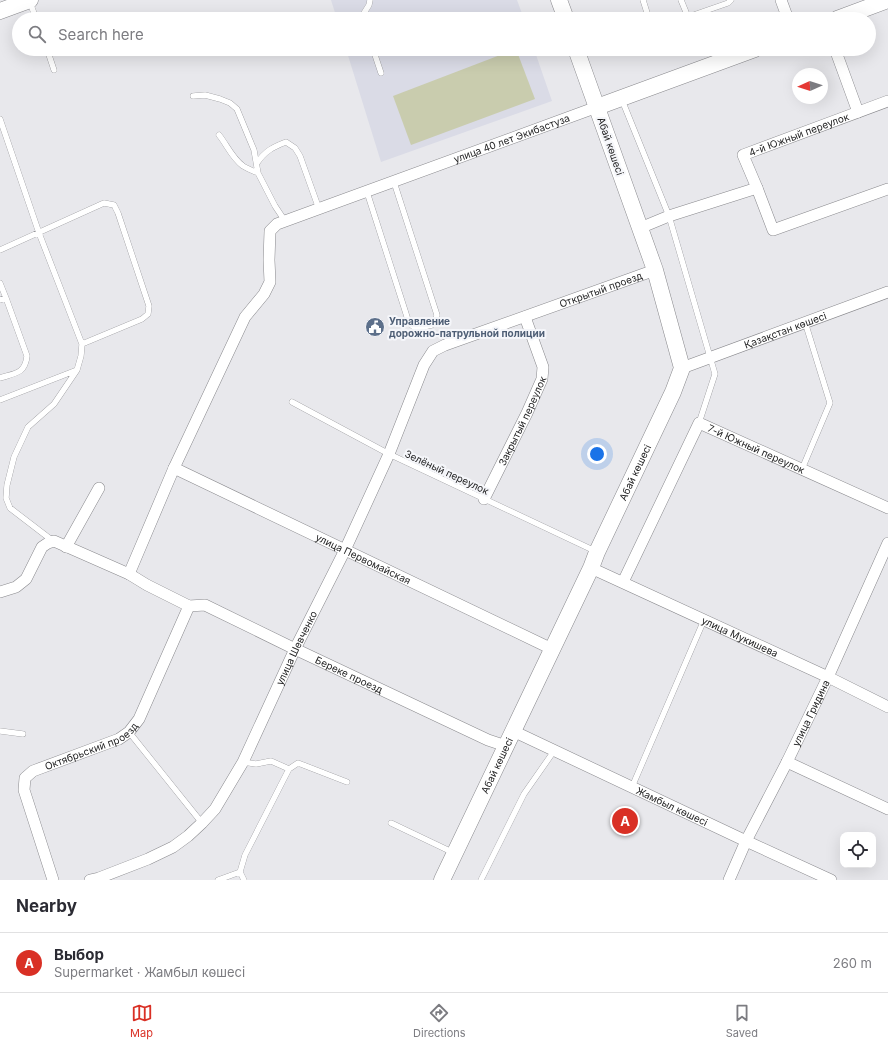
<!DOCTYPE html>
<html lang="en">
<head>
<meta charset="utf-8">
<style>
  body { margin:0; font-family:Inter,sans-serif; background:#f2f2f3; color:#2b2b33 }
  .controls { position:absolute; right:12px; bottom:12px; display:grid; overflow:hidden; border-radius:8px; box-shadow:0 4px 16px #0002 }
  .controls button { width:36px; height:36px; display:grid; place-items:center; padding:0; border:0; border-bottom:1px solid #e1e1e2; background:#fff; color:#2b2b33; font:20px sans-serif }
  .compass { position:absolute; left:792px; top:68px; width:36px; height:36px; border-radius:50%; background:#fff; box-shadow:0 4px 16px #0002; rotate:267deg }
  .you { position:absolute; left:597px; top:454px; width:14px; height:14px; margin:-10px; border:3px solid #fff; border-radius:50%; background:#1a73e8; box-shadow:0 0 0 6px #1a73e833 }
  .badge { display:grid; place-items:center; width:26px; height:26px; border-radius:50%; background:#d93025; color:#fff; font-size:13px; font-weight:700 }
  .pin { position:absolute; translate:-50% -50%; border:2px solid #fff; box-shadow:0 1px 4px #0006 }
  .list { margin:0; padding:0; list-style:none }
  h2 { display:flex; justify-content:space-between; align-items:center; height:52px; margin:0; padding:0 16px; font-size:17px }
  h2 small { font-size:13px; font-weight:400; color:#7c7c81 }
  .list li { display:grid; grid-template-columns:26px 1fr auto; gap:12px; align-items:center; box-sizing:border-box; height:60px; padding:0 16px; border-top:1px solid #e1e1e2 }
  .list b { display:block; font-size:15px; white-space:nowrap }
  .list p { margin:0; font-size:13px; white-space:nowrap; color:#7c7c81 }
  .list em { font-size:13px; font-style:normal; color:#7c7c81 }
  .icon { flex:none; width:22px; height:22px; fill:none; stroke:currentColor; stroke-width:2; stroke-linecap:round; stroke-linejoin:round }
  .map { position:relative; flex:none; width:888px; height:880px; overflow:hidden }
  .search { position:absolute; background:#fff; box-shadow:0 4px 16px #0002; left:12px; right:12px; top:12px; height:44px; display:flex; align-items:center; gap:10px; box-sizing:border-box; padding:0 14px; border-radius:22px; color:#7c7c81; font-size:15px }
  .sheet { height:112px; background:#fff }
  nav { display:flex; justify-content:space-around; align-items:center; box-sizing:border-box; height:56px; border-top:1px solid #e1e1e2; background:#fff; font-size:11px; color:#7c7c81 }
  nav a { display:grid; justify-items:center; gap:2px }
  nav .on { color:#d93025 }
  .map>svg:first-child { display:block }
  .built { fill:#dadbe6 }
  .green { fill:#c9ccae }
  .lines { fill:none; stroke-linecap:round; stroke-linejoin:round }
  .lane-casing { stroke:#89898d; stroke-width:6 }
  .street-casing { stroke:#89898d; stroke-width:12 }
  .secondary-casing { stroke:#89898d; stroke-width:17 }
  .lane { stroke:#fff; stroke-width:5.5 }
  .street { stroke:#fff; stroke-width:11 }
  .secondary { stroke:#fff; stroke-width:16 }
  .labels { text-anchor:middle; stroke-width:4; stroke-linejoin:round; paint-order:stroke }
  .street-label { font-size:10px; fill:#252526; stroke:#f5f6fa }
  .service-label { font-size:10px; font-weight:bold; fill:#4e5e75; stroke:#f5f6fa; text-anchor:start }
</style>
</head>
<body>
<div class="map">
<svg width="888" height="880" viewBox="0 0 888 880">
  <rect width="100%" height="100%" fill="#e8e8ec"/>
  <path class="built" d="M331 0H517L524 19H337Z
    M346 49H534L552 101 381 162Z"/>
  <path class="green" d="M516 49 535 99 411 145 393 96Z"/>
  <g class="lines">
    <g class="lane-casing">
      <path id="lane" d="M643 0 649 19
        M681 0 688 17
        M30 2 36 19
        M364 19V13L369 5 370 0
        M682 19 728 3 731 0
        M47 49 54 70
        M373 49 381 73
        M193 96 205 95 220 99 230 103 237 109 254 150 258 173 275 206 285 221
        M622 100 669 216 715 374 699 423
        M0 119 39 233 82 344 81 356 77 370 54 404 28 427 14 457 7 485 6 498 10 508 53 541
        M219 135C227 145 232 158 243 166 248 169 253 171 258 173
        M257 163C265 151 273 147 286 142L295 148 300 156 319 209
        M367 192 409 323 414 327 419 328 432 325 435 322 437 315 394 182
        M0 250 104 203 114 205 118 213 149 306 148 314 142 319 82 344
        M0 283 6 298
        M0 300 6 298 27 356C25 374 15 373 0 378
        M0 400 77 370
        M292 402 389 454 595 551
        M802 469 830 403 805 322
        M0 731 23 734
        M129 732 202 823
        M243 762 256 764 271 761 289 769 245 855 240 872 244 880
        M289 769 298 763 347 782
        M632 787 704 620
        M391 823 454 853
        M218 880 240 872
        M481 880 524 794 554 751"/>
    </g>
    <g class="street-casing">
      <g id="street">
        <path d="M781 0 788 19"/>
        <path d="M835 49 858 112"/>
        <path d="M757 188 773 230 888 189"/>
        <path id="s1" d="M640 228 669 216 757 188 743 155 888 101"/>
        <path id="s2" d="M682 368 888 292"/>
        <path id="s3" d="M174 468 552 649"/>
        <path id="s4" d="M484 499 527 413 542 379 543 367 525 317"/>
        <path d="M66 547 99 488"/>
        <path id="s5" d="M591 568 828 677 888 707"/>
        <path id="s6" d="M129 574 174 468 245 317 264 294 270 282 269 260 270 231 277 224 597 107"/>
        <path id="s7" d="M623 582 699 423 888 508"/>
        <path id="s8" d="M0 592 16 587 26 579 42 547 48 543 54 541 129 574 147 585 189 606 205 605 295 649 488 740 506 746"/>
        <path id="s9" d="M513 731 746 841 831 880"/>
        <path d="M787 762 888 809"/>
        <path id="s10" d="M53 880 24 790 25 778 33 771 119 739 129 732 139 719 189 606"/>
        <path id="s11" d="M90 880 99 878 148 859 173 847 188 836 202 823 215 809 243 762 295 649 345 550 389 454 424 365 433 351 445 345 655 270"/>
        <path id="s12" d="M729 880 746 841 787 762 828 677 888 543"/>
      </g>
    </g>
    <g class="secondary-casing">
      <g id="secondary">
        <path d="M559 0 566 19"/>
        <path d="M0 11 30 0"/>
        <path d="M837 19 888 0"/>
        <path d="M597 107 755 49"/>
        <path id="s13" d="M442 880 591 568 597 552 673 392 682 368 655 270 576 49"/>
      </g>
    </g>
    <use href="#lane" class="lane"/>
    <use href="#street" class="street"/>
    <use href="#secondary" class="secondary"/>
  </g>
  <defs>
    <g id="civic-disc" transform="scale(1)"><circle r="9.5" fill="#5c6f8a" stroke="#f5f6fa"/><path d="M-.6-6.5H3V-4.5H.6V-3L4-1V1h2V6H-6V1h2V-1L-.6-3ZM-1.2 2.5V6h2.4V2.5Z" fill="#fff"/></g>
  </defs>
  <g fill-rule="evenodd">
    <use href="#civic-disc" x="375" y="327"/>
  </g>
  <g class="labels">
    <g class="street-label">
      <text dy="4" stroke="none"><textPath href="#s1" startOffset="219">4-й Южный переулок</textPath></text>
      <text dy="4" stroke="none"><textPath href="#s6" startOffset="636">улица 40 лет Экибастуза</textPath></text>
      <text transform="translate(611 146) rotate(71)" y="4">Абай көшесі</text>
      <text dy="4" stroke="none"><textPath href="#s11" startOffset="833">Открытый проезд</textPath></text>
      <text dy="4" stroke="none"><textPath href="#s2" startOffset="110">Қазақстан көшесі</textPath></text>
      <text dy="4" stroke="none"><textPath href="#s4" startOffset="87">Закрытый переулок</textPath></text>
      <text dy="4" stroke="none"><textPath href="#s7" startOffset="239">7-й Южный переулок</textPath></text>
      <text transform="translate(447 472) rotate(25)" y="4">Зелёный переулок</text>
      <text dy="4" stroke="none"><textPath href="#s13" startOffset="451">Абай көшесі</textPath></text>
      <text dy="4" stroke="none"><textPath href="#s3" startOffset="210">улица Первомайская</textPath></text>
      <text dy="4" stroke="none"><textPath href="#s5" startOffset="164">улица Мукишева</textPath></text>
      <text dy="4" stroke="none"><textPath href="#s11" startOffset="327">улица Шевченко</textPath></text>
      <text dy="4" stroke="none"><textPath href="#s8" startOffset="405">Береке проезд</textPath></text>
      <text dy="4" stroke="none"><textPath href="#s12" startOffset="186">улица Гридина</textPath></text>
      <text dy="4" stroke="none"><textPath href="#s10" startOffset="181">Октябрьский проезд</textPath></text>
      <text dy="4" stroke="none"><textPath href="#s13" startOffset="127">Абай көшесі</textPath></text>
      <text dy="4" stroke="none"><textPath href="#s9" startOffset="176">Жамбыл көшесі</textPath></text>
    </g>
    <g class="service-label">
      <text x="389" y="325">Управление<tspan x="389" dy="12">дорожно-патрульной полиции</tspan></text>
    </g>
  </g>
</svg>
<div class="controls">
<button><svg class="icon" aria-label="locate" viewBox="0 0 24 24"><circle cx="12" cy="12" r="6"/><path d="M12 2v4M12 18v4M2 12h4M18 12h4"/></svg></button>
</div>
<svg class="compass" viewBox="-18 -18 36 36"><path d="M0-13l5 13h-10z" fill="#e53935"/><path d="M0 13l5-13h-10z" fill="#7c7c81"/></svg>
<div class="you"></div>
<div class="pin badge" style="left:625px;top:821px">A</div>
<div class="search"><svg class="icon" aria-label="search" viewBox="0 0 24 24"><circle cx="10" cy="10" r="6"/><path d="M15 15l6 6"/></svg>Search here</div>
</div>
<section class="sheet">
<h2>Nearby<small></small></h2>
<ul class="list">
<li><span class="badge">A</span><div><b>Выбор</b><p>Supermarket · Жамбыл көшесі</p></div><em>260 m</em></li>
</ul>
</section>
<nav>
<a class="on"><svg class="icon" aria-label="map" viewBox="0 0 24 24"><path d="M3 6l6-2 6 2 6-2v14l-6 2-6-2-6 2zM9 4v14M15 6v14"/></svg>Map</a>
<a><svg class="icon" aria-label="directions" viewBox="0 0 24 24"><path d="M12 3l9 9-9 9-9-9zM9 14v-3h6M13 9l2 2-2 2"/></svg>Directions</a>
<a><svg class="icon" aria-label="saved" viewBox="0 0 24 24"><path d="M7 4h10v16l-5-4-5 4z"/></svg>Saved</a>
</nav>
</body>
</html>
